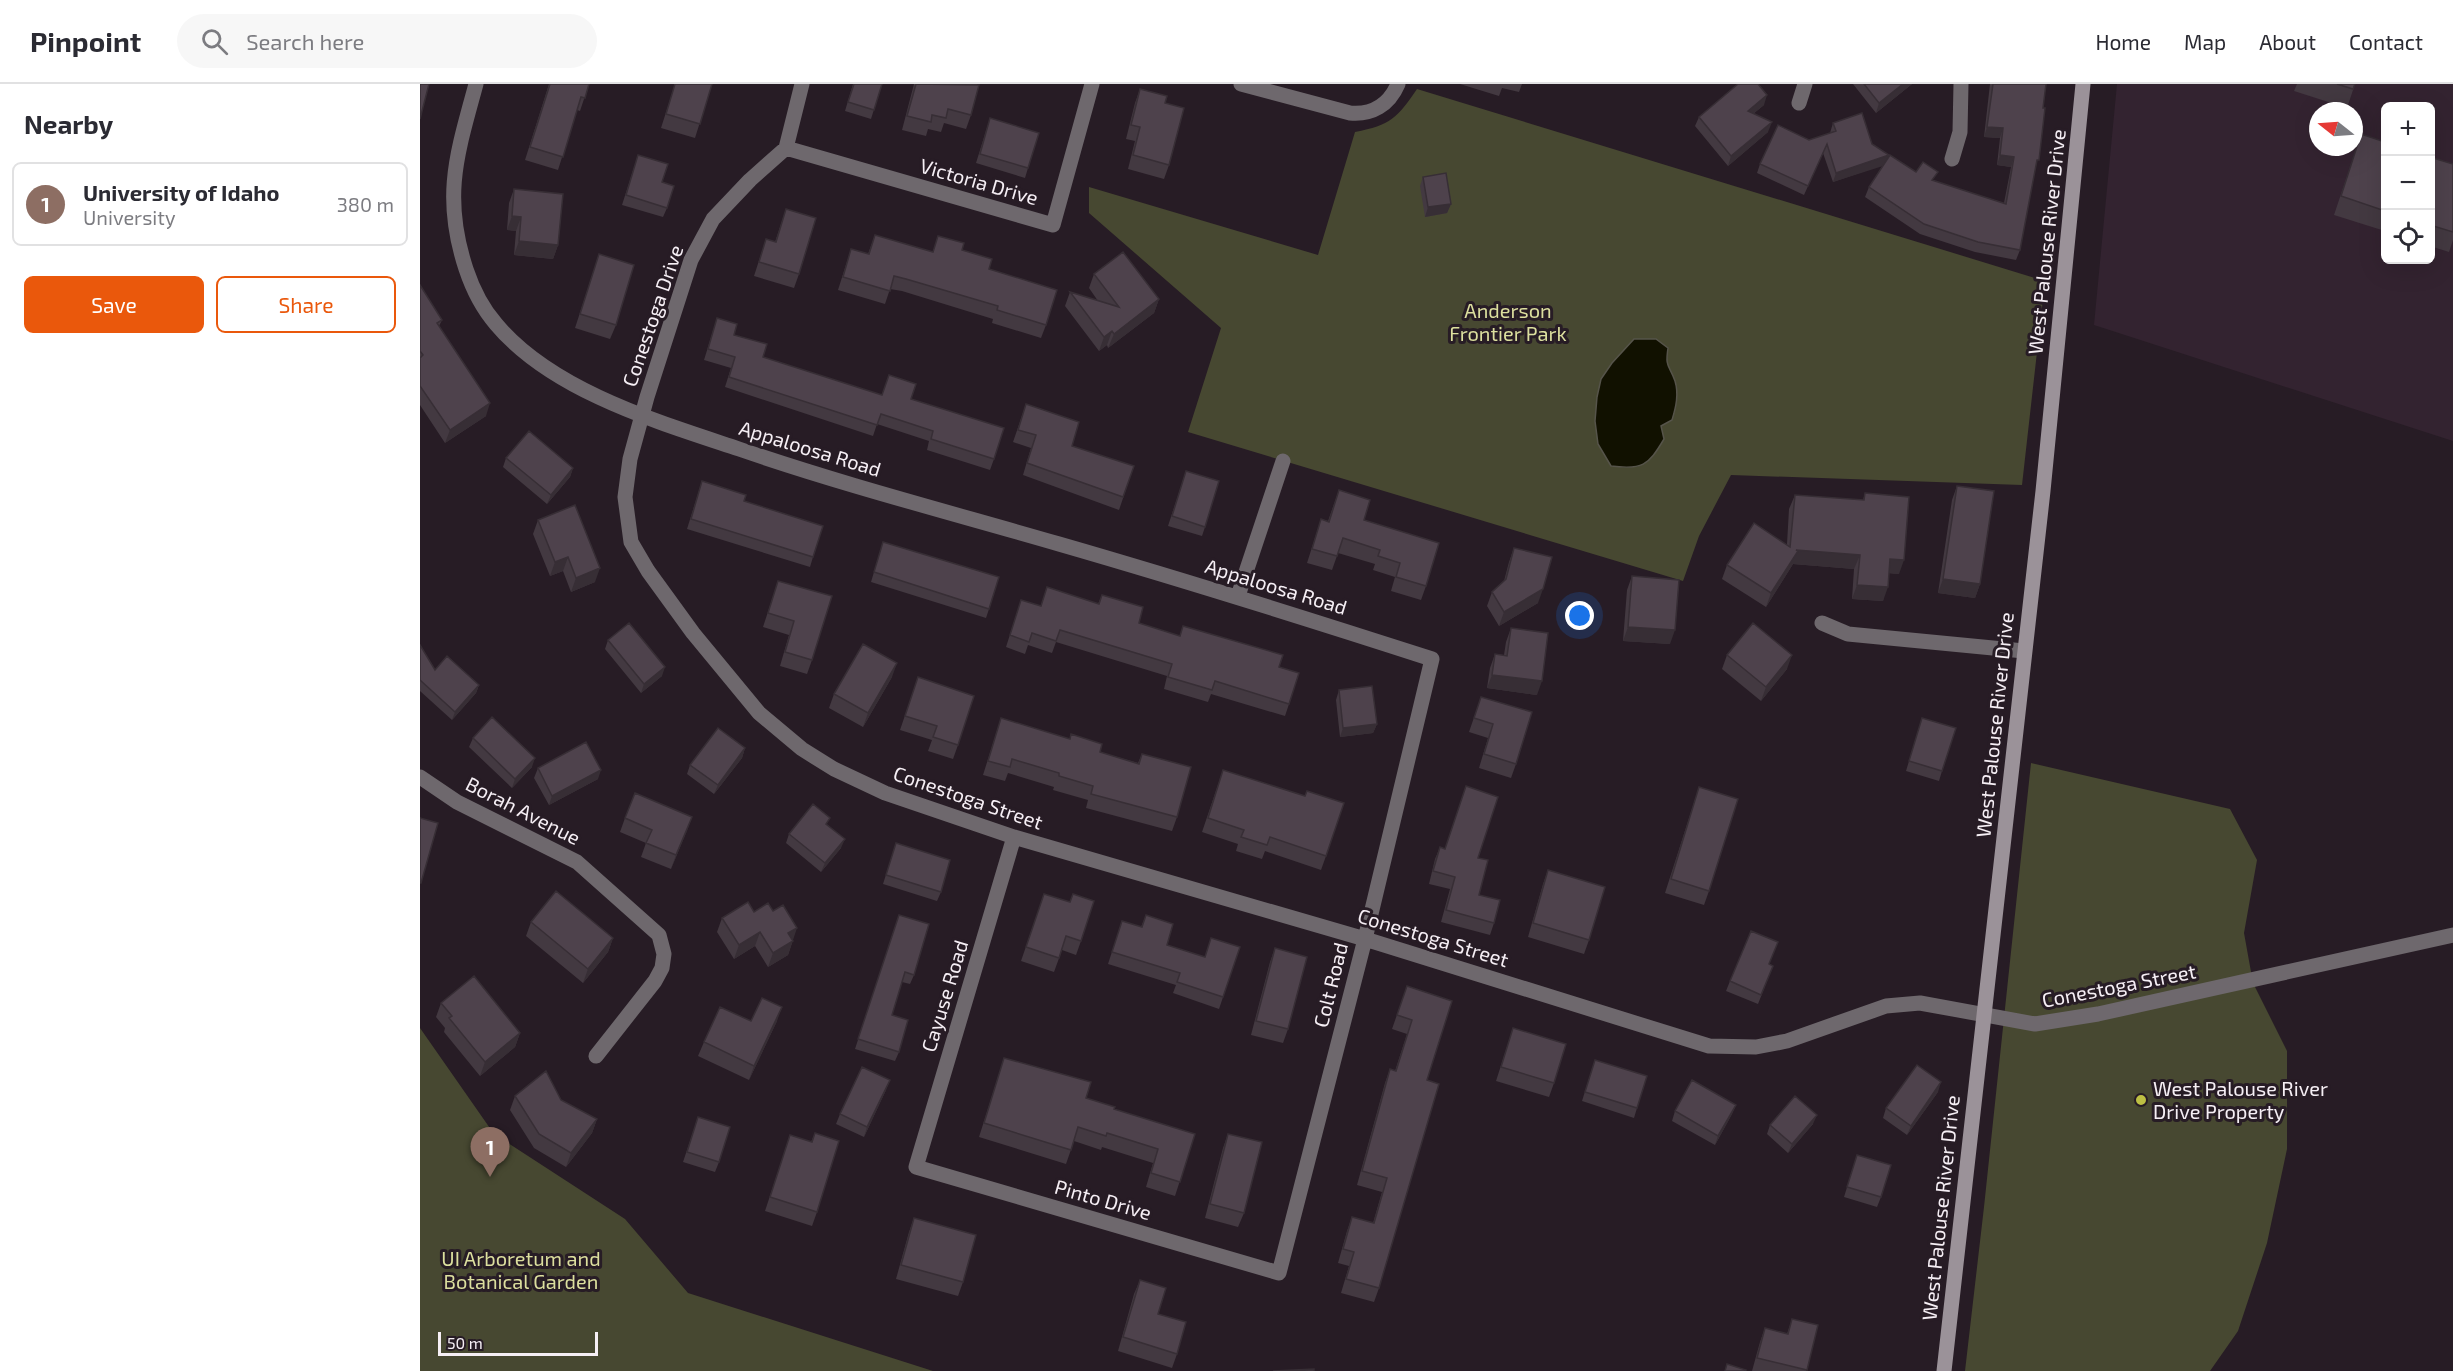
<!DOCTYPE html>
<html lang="en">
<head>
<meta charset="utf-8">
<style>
  body { margin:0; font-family:"Exo 2",sans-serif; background:#f7f7f7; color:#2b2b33 }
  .controls { position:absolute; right:18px; top:18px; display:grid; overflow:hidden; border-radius:9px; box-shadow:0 6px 24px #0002 }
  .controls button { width:54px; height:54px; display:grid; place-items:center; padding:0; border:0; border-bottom:2px solid #e1e1e2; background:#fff; color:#2b2b33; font:30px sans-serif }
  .compass { position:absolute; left:1889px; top:18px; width:54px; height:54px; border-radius:50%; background:#fff; box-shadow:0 6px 24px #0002; rotate:287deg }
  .scale { position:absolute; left:18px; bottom:15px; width:160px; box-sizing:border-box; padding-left:6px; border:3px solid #f6eff5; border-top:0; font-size:16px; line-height:21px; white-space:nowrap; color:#f6eff5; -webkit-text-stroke:4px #271c25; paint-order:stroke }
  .you { position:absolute; left:1160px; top:532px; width:21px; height:21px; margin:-15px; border:4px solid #fff; border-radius:50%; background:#1a73e8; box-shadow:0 0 0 9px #1a73e833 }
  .badge { display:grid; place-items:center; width:39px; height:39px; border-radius:50%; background:#ea580c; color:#fff; font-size:20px; font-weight:700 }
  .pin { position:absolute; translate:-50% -50px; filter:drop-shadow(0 2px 3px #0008) }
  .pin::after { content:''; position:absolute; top:32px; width:21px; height:18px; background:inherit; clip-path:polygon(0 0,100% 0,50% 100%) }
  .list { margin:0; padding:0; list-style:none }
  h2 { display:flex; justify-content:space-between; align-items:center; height:78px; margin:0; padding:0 24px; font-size:26px }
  h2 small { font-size:20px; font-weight:400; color:#7c7c81 }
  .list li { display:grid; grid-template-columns:39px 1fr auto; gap:18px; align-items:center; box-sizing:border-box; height:84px; margin:0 12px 12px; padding:0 12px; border:2px solid #e1e1e2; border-radius:9px }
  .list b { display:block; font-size:22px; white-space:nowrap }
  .list p { margin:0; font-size:20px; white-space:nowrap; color:#7c7c81 }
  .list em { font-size:20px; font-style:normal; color:#7c7c81 }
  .actions { display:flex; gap:12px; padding:18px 24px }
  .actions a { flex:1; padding:14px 0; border:2px solid #ea580c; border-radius:9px; text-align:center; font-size:21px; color:#ea580c }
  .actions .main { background:#ea580c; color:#fff }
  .icon { flex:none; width:33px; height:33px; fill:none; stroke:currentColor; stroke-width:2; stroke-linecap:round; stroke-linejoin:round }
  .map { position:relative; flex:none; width:2033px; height:1287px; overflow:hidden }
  header { display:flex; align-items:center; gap:36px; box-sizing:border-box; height:84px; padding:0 30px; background:#fff; border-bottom:2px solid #e1e1e2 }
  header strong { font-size:28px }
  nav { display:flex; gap:33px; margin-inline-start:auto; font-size:21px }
  .search { width:420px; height:54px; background:#f7f7f7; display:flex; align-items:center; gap:15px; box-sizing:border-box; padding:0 21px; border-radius:33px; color:#7c7c81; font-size:22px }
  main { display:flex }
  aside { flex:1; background:#fff }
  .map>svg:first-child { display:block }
  .built { fill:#332330; fill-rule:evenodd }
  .green { fill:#474831 }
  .water { fill:#110; stroke:#56544a; stroke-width:1.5 }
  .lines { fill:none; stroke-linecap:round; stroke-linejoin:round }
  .street { stroke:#6e686d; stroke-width:15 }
  .secondary { stroke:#9b9299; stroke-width:15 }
  .wall { fill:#433941 }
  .shaded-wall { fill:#372e35 }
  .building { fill:#4e424c; stroke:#372e35; stroke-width:1.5 }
  .poi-dot { fill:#bdbf43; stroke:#271c25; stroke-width:2 }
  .labels { text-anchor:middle; stroke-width:6; stroke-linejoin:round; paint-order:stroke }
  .street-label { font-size:20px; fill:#f6eff5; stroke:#271c25 }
  .park-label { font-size:20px; fill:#dcdf9e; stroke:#271c25 }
  .poi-label { font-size:20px; fill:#f6eff5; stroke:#271c25; text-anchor:start }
</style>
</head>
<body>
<header>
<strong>Pinpoint</strong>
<div class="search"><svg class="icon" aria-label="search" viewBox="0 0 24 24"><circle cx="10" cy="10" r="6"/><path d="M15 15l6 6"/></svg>Search here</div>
<nav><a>Home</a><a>Map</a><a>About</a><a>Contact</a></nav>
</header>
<main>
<aside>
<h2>Nearby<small></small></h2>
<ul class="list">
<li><span class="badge" style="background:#8d6e63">1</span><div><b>University of Idaho</b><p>University</p></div><em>380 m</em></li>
</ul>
<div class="actions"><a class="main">Save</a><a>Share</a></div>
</aside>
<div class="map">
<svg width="2033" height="1287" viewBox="0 0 2033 1287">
  <rect width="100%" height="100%" fill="#271c25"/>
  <path class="built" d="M1697 0H2033V357L1674 241ZM1966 22H2010V176H1966ZM1898 27H1934V63H1898Z"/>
  <path class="green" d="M997 5 1625 197 1602 401 1311 391 1279 452 1263 497 768 348 801 244 669 129V103L898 171 935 48C971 41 977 34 997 5Z
    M1611 679 1810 725 1837 776 1824 849 1833 899 1867 967V1065L1847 1159 1818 1247 1790 1287H1545L1564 1123Z
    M0 944 74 1050 205 1135 268 1209 513 1287H0Z"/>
  <path class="water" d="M1214 255H1236L1248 264C1245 284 1249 280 1255 297 1259 310 1256 323 1252 336L1241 342 1244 355C1228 382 1222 386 1191 382L1178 360 1175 337 1177 313 1181 295 1192 279Z"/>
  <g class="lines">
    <path class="street" d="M56 0C37 70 22 112 46 185 52 203 63 225 76 240 132 307 238 338 319 365 424 401 532 429 639 460 764 496 888 535 1012 575L945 855 859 1189 496 1083 594 753
      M382 0 366 64 330 96 293 135 271 176 227 313 210 375 205 413 211 458 228 487 273 549 339 629 382 665 414 685 465 709 594 753 945 855 1289 962 1336 963 1367 957 1466 922 1500 919 1615 940 1678 930 2033 851
      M821 0 930 29C952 31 969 21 978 0
      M1379 19 1385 0
      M366 64 633 141 672 0
      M1532 75 1540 48 1541 0
      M818 512 863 377
      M1402 539 1428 550 1604 567
      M0 693 37 718 157 778 239 851 244 870 242 884 235 897 176 972"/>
    <path class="secondary" d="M1524 1287 1623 407 1663 0"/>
  </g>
  <path class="wall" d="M129 0H169L160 27 157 26 138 86 105 76Z
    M255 0H292L275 54 241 44Z
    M433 0H462L451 35 425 27Z
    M494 0H557L551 31 546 45 524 39 521 48 508 45 506 52 482 46Z
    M1040 0H1102L1099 8 1082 4 1079 12Z
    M1433 0H1492L1456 29Z
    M1570 0H1626L1615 86 1600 166 1596 176 1555 168 1500 150 1445 113 1449 103 1463 81 1413 98 1403 69 1384 111 1337 89 1340 80 1389 56 1410 49 1413 39 1452 60 1468 75 1514 97 1584 119 1591 83 1577 81 1580 54 1564 53Z
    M1877 0H1935L1927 24 1874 7Z
    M720 5 745 19 749 81 744 95 708 85 715 57 706 55 715 19Z
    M1344 21 1333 30 1348 48 1308 82 1275 42 1279 33Z
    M570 34 608 84 605 94 556 79Z
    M1941 50 1965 58V147L1914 131Z
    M218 71 242 98 247 124 243 133 202 121Z
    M2010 73 2033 80V156L2029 168 2010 162Z
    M1003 93 1031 120 1027 129 1005 133 1000 102Z
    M94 105 138 161 133 175 94 171 96 147 87 146 89 119Z
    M366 125 379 190 374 204 334 192 346 155 355 158Z
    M455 151 513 168 518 152 542 166 569 185 626 241 621 254 572 239 573 235 482 207 470 205 465 220 418 206 431 165 448 170Z
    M179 170 196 241 190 255 155 244Z
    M674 190 739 215 734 229 688 264 687 261 679 267 645 222 650 208 678 217 669 204Z
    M0 201 22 236 19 242 66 332 25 359 0 321Z
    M297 234 314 251 343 273 462 311 491 315 574 375 570 386 507 366 509 357 457 340 453 352 305 303 311 284 284 276Z
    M606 320 652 362 714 382 699 426 603 391 611 364 593 358Z
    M86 374 153 384 150 393 127 420 83 383Z
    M766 387 785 443 782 452 748 442Z
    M282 397 324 417 393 473 390 483 267 445Z
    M1537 402 1560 500 1555 514 1518 509 1532 416Z
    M919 406 944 436 1006 502 1001 516 971 507 975 493 953 486 955 480 918 469 912 486 887 479 901 435 908 437Z
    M1445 409 1479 490 1469 489 1463 517 1432 515 1434 485 1373 480 1346 523 1302 495 1307 481 1367 460 1369 425 1375 411 1443 416Z
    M118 436 175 498 151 508 143 487 130 492 113 450Z
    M463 458 569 525 566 534 451 498Z
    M1094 464 1118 519 1079 542 1067 522 1072 508 1084 497 1089 478Z
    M1212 492 1250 560 1203 557 1207 506Z
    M358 497 392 576 387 590 360 582 369 551 343 543Z
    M682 511 719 539 760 552 763 542 859 583 869 620 865 632 791 610 788 618 744 605 747 592 636 558 632 569 608 561 605 570 586 563 601 516 621 522 678 520Z
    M1091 544 1117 611 1067 604 1070 584 1075 570 1084 571 1086 558Z
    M188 556 242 592 221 609 185 565Z
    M0 561 15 586 59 601 56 609 32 636 0 607Z
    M1307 571 1367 585 1341 617 1302 585Z
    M472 593 443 643 409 624 414 610Z
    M498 593 538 661 533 675 508 667 512 656 480 646Z
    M919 606 957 640 953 649 920 653 916 616Z
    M1061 613 1096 680 1091 694 1059 684 1068 654 1049 648Z
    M581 634 680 668 718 679 722 670 757 733 752 747 666 724 668 716 633 706 634 703 588 689 585 697 563 691Z
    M1502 634 1522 687 1519 697 1486 687Z
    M53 654 112 683 92 704 49 663Z
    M325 664 322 674 294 710 267 690 270 681Z
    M118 684 178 695 129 721 114 694Z
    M803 686 906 772 901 786 845 767 842 775 816 767 818 760 782 748Z
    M1279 703 1289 807 1284 821 1245 809Z
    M272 733 251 785 221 773 226 759 200 748 205 734Z
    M408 741 421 764 401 788 366 759 369 750Z
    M476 759 521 808 517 817 463 800Z
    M1020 763 1058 774 1059 811 1074 839 1070 851 1021 838 1030 805 1009 800 1015 775Z
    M1128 786 1169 856 1164 870 1108 853 1123 800Z
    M624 810 661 857 656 871 642 866 634 888 601 877Z
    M334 828 373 856 368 871 348 883 335 862 314 875 297 848 302 834Z
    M479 831 494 891 490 900 482 898 472 931 479 968 475 977 435 965Z
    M726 831 747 861 784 873 820 863 799 925 753 909 756 901 688 880 702 837 721 843Z
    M111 838 193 854 188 868 163 899 106 852Z
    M855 864 868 945 863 959 831 951 850 878Z
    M1349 880 1353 882 1338 920 1306 907 1310 897Z
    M987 902 1007 996 959 1204 954 1218 921 1209 929 1182 918 1179 927 1147 932 1133 953 1139 962 1108 937 1101 965 999 970 985 975 987 987 950 972 945Z
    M21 919 100 949 95 963 60 992 24 948 25 944 16 933Z
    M357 937 329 996 278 972 284 958Z
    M1093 944 1134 999 1129 1013 1076 997Z
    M584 974 666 1014 694 1025 775 1050 755 1112 726 1103 733 1079 682 1063 681 1066 654 1057 646 1080 559 1053Z
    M1172 985 1217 1024 1214 1034 1162 1017Z
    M466 1006 444 1053 416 1040 420 1030Z
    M1518 1008 1487 1051 1463 1034 1466 1024Z
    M95 1012 141 1016 177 1035 172 1049 146 1083 114 1064 90 1026Z
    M1316 1021 1312 1030 1295 1061 1252 1037 1255 1027Z
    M278 1033 299 1078 295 1088 263 1078Z
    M1393 1040 1368 1069 1347 1050 1350 1041Z
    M395 1049 397 1128 392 1142 345 1127 370 1051 391 1058Z
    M808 1050 824 1129 818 1143 785 1134 803 1064Z
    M1437 1071 1461 1113 1457 1123 1424 1113Z
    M494 1134 543 1198 538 1212 476 1195 489 1148Z
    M720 1196 738 1230 757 1270 752 1284 698 1267 714 1210Z
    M1372 1235 1398 1241 1386 1287H1332L1340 1258 1345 1244 1367 1250Z"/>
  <path class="shaded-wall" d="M1483 0H1492L1456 29 1459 19Z
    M1347 11 1344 21 1324 37 1328 27Z
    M1352 38 1348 48 1308 82 1311 72Z
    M1567 43 1583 44 1580 54 1564 53Z
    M1469 71 1466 81 1413 98 1416 89Z
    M1580 71 1594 73 1591 83 1577 81Z
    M1031 120 1027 129 1005 133 1008 123Z
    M92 132 101 133 96 147 87 146Z
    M99 157 138 161 133 175 94 171Z
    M739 215 734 229 688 264 694 250Z
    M692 247 687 261 679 267 684 253Z
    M70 319 66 332 25 359 30 346Z
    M153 384 150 393 127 420 131 411Z
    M1376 466 1440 471 1434 485 1373 480 1346 523 1351 509Z
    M148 473 143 487 130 492 135 478Z
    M1470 475 1484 476 1479 490 1465 489Z
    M180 484 175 498 151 508 156 494Z
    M1523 495 1560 500 1555 514 1518 509Z
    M1437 501 1468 503 1463 517 1432 515Z
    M1123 505 1118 519 1079 542 1084 528Z
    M1208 543 1255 546 1250 560 1203 557Z
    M1372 571 1367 585 1341 617 1346 603Z
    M477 579 472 593 443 643 448 629Z
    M245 583 242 592 221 609 224 600Z
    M1072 591 1122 597 1117 611 1067 604Z
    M59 601 56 609 32 636 35 628Z
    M957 640 953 649 920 653 923 644Z
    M325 664 322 674 294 710 298 701Z
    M115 674 112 683 92 704 95 695Z
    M181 686 178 695 129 721 132 712Z
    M272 733 267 747 251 785 256 771Z
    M425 755 421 764 401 788 405 779Z
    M377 844 368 871 348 883 353 869 368 849Z
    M340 848 335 862 314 875 319 861Z
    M193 854 188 868 163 899 168 885Z
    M362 923 357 937 329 996 334 982Z
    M100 949 95 963 60 992 65 978Z
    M470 996 466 1006 444 1053 447 1043Z
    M1521 998 1518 1008 1487 1051 1491 1042Z
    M1316 1021 1312 1030 1295 1061 1298 1052Z
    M1397 1031 1393 1040 1368 1069 1372 1060Z
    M177 1035 172 1049 146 1083 151 1069Z"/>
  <path class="building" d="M0 0H9L0 35Z
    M130 0H169L165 14 161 13 143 73 110 63Z
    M255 0H292L280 40 246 30Z
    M434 0H462L454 26 428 18Z
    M496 0 559 1 551 31 528 25 526 34 512 31 511 38 487 32Z
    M1318 0H1338L1347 11 1328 27 1352 38 1311 72 1279 33Z
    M1444 0H1483L1459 19Z
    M1573 0H1626L1623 24H1625L1619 76H1617L1600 166 1558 158 1504 140 1449 103 1470 71 1496 88 1503 78 1518 88 1512 96 1586 120 1594 73 1580 71 1583 44 1567 43Z
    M1917 0H1935L1933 5Z
    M720 5 747 12 745 19 764 24 749 81 713 71 720 43 711 41Z
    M1442 29 1452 60 1469 71 1416 89 1407 60 1388 102 1340 80 1358 41 1389 56 1416 47 1413 39Z
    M570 34 619 49 608 84 560 70Z
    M1941 50 1965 58V127L1921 112Z
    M218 71 248 80 242 98 254 102 247 124 206 111Z
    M2010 73 2033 80V148L2010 141Z
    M1026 89 1031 120 1008 123 1003 93Z
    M94 105 143 110 138 161 99 157 101 133 92 132Z
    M366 125 396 134 379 190 339 178 346 155 356 158Z
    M455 151 513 168 518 152 544 159 542 166 572 175 569 185 637 206 626 241 577 226 578 222 486 195 474 192 470 207 423 193 431 165 449 170Z
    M703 168 739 215 694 250 692 247 684 253 650 208 699 223 674 190Z
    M179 170 214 181 196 241 160 230Z
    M0 201 22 236 17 239 70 319 30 346 0 302V274L3 271 0 267Z
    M297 234 317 240 314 251 347 260 343 273 462 311 469 291 496 300 491 315 584 344 574 375 511 355 513 347 461 330 457 341 309 293 315 273 288 265Z
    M606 320 659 338 652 362 714 382 703 413 607 379 616 351 598 346Z
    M109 347 153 384 131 411 86 374Z
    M766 387 799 397 785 443 752 432Z
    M282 397 326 411 324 417 403 442 393 473 271 435Z
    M1537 402 1574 407 1560 500 1523 495Z
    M919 406 950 416 944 436 1019 459 1006 502 976 493 980 479 958 472 960 466 923 454 917 472 892 465 901 435 909 438Z
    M1445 409 1489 413 1484 476 1470 475 1468 503 1437 501 1440 471 1376 466 1378 467 1351 509 1307 481 1334 439 1370 463 1375 411 1444 416Z
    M155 421 180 484 156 494 148 473 135 478 118 436Z
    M463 458 579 493 569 525 454 488Z
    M1094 464 1132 473 1123 505 1084 528 1072 508 1086 495Z
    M1212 492 1259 496 1255 546 1208 543Z
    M358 497 412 512 392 576 365 568 374 537 348 529Z
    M627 503 679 520 682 511 723 523 719 539 760 552 763 542 863 571 859 583 879 589 869 620 795 597 792 606 748 593 752 580 640 546 636 557 612 549 609 558 590 551 601 516 621 522Z
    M209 539 245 583 224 600 188 556Z
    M1333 539 1372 571 1346 603 1307 571Z
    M1091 544 1128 549 1122 597 1072 591 1075 570 1087 572Z
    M443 560 477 579 448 629 414 610Z
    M0 561 15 586 27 572 59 601 35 628 0 596Z
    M498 593 554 612 538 661 513 653 517 642 485 632Z
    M952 602 957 640 923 644 919 606Z
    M1061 613 1112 628 1096 680 1064 670 1073 640 1054 634Z
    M72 633 115 674 95 695 53 654Z
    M581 634 650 655 651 650 682 660 680 668 719 680 722 670 771 683 757 733 671 710 673 702 639 692V689L592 675 590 683 568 677Z
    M1502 634 1536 644 1522 687 1489 677Z
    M298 644 325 664 298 701 270 681Z
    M166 658 181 686 132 712 118 684Z
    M803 686 885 712 887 707 924 719 906 772 850 753 847 761 821 753 824 746 788 734Z
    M1046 702 1078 713 1058 774 1068 776 1059 811 1080 816 1074 839 1026 826 1035 793 1013 787 1020 763 1025 765Z
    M1279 703 1318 715 1289 807 1251 795Z
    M215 709 272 733 256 771 226 759 232 746 205 734Z
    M393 720 410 734 406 740 425 755 405 779 369 750Z
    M0 734 18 739 1 799H0Z
    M476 759 530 776 521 808 466 791Z
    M1128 786 1185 803 1169 856 1113 839Z
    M136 807 193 854 168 885 111 838Z
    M624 810 650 818 653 810 674 817 661 857 646 852 639 874 606 863Z
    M328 818 334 828 348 819 353 827 363 821 377 844 368 849 373 857 353 869 340 848 319 861 302 834Z
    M479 831 509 840 494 891 485 888 472 931 488 936 479 968 438 955Z
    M726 831 753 840 747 861 785 873 791 854 820 863 803 913 757 898 760 889 692 868 702 837 722 843Z
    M1331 847 1358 858 1349 880 1353 882 1341 911 1310 897Z
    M855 864 887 873 868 945 836 937Z
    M54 892 100 949 65 978 29 934 32 932 21 919Z
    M987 902 1032 917 1007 996 1019 1000 959 1204 926 1195 934 1168 923 1165 932 1133 954 1139 967 1094 942 1087 970 985 976 987 992 936 977 931Z
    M342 914 362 923 334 982 284 958 300 923 331 937Z
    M1093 944 1146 960 1134 999 1081 983Z
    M584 974 671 998 666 1014 695 1023 694 1025 775 1050 760 1098 731 1089 738 1065 687 1049 686 1052 658 1043 651 1066 564 1039Z
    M1175 976 1227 992 1217 1024 1165 1008Z
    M1497 981 1521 998 1491 1042 1466 1024Z
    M442 983 470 996 447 1043 420 1030Z
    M126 987 141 1016 177 1035 151 1069 119 1050 95 1012Z
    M1272 996 1316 1021 1298 1052 1255 1027Z
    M1375 1012 1397 1031 1372 1060 1350 1041Z
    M278 1033 310 1043 299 1078 267 1068Z
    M395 1049 419 1057 397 1128 350 1113 370 1051 392 1058Z
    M808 1050 842 1058 824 1129 790 1120Z
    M1437 1071 1471 1081 1461 1113 1427 1103Z
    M494 1134 556 1151 543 1198 481 1181Z
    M720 1196 746 1204 738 1230 766 1238 757 1270 703 1253Z
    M1372 1235 1398 1241 1387 1286 1337 1274 1345 1244 1368 1250Z
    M1307 1280 1326 1286 1325 1287H1305Z
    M894 1285V1287H853Z"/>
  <circle class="poi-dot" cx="1721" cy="1016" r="6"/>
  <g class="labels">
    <g class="street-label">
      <text transform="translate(559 98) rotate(16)" y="7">Victoria Drive</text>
      <text transform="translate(1627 158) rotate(-84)" y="7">West Palouse River Drive</text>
      <text transform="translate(233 232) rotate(-71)" y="7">Conestoga Drive</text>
      <text transform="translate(390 365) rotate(17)" y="7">Appaloosa Road</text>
      <text transform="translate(856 503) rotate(17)" y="7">Appaloosa Road</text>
      <text transform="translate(1575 641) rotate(-84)" y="7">West Palouse River Drive</text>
      <text transform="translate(548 714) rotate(19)" y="7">Conestoga Street</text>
      <text transform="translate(103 727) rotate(27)" y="7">Borah Avenue</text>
      <text transform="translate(1013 854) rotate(17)" y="7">Conestoga Street</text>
      <text transform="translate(911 901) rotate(-76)" y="7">Colt Road</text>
      <text transform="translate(1699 902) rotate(-11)" y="7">Conestoga Street</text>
      <text transform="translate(525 912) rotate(-73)" y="7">Cayuse Road</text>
      <text transform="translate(683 1116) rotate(16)" y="7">Pinto Drive</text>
      <text transform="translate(1521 1124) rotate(-84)" y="7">West Palouse River Drive</text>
    </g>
    <g class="park-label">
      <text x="1088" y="234">Anderson<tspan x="1088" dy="23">Frontier Park</tspan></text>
      <text x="101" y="1182">UI Arboretum and<tspan x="101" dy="23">Botanical Garden</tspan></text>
    </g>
    <g class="poi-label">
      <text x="1733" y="1012">West Palouse River<tspan x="1733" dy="23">Drive Property</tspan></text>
    </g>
  </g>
</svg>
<div class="controls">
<button>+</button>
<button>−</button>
<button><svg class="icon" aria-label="locate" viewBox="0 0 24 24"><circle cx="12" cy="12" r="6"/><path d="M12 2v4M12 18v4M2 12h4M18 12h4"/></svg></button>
</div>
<svg class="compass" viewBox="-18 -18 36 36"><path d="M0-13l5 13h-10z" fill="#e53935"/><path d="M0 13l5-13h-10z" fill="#7c7c81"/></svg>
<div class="scale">50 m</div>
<div class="you"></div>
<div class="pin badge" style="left:70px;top:1093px;background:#8d6e63">1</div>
</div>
</main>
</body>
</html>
